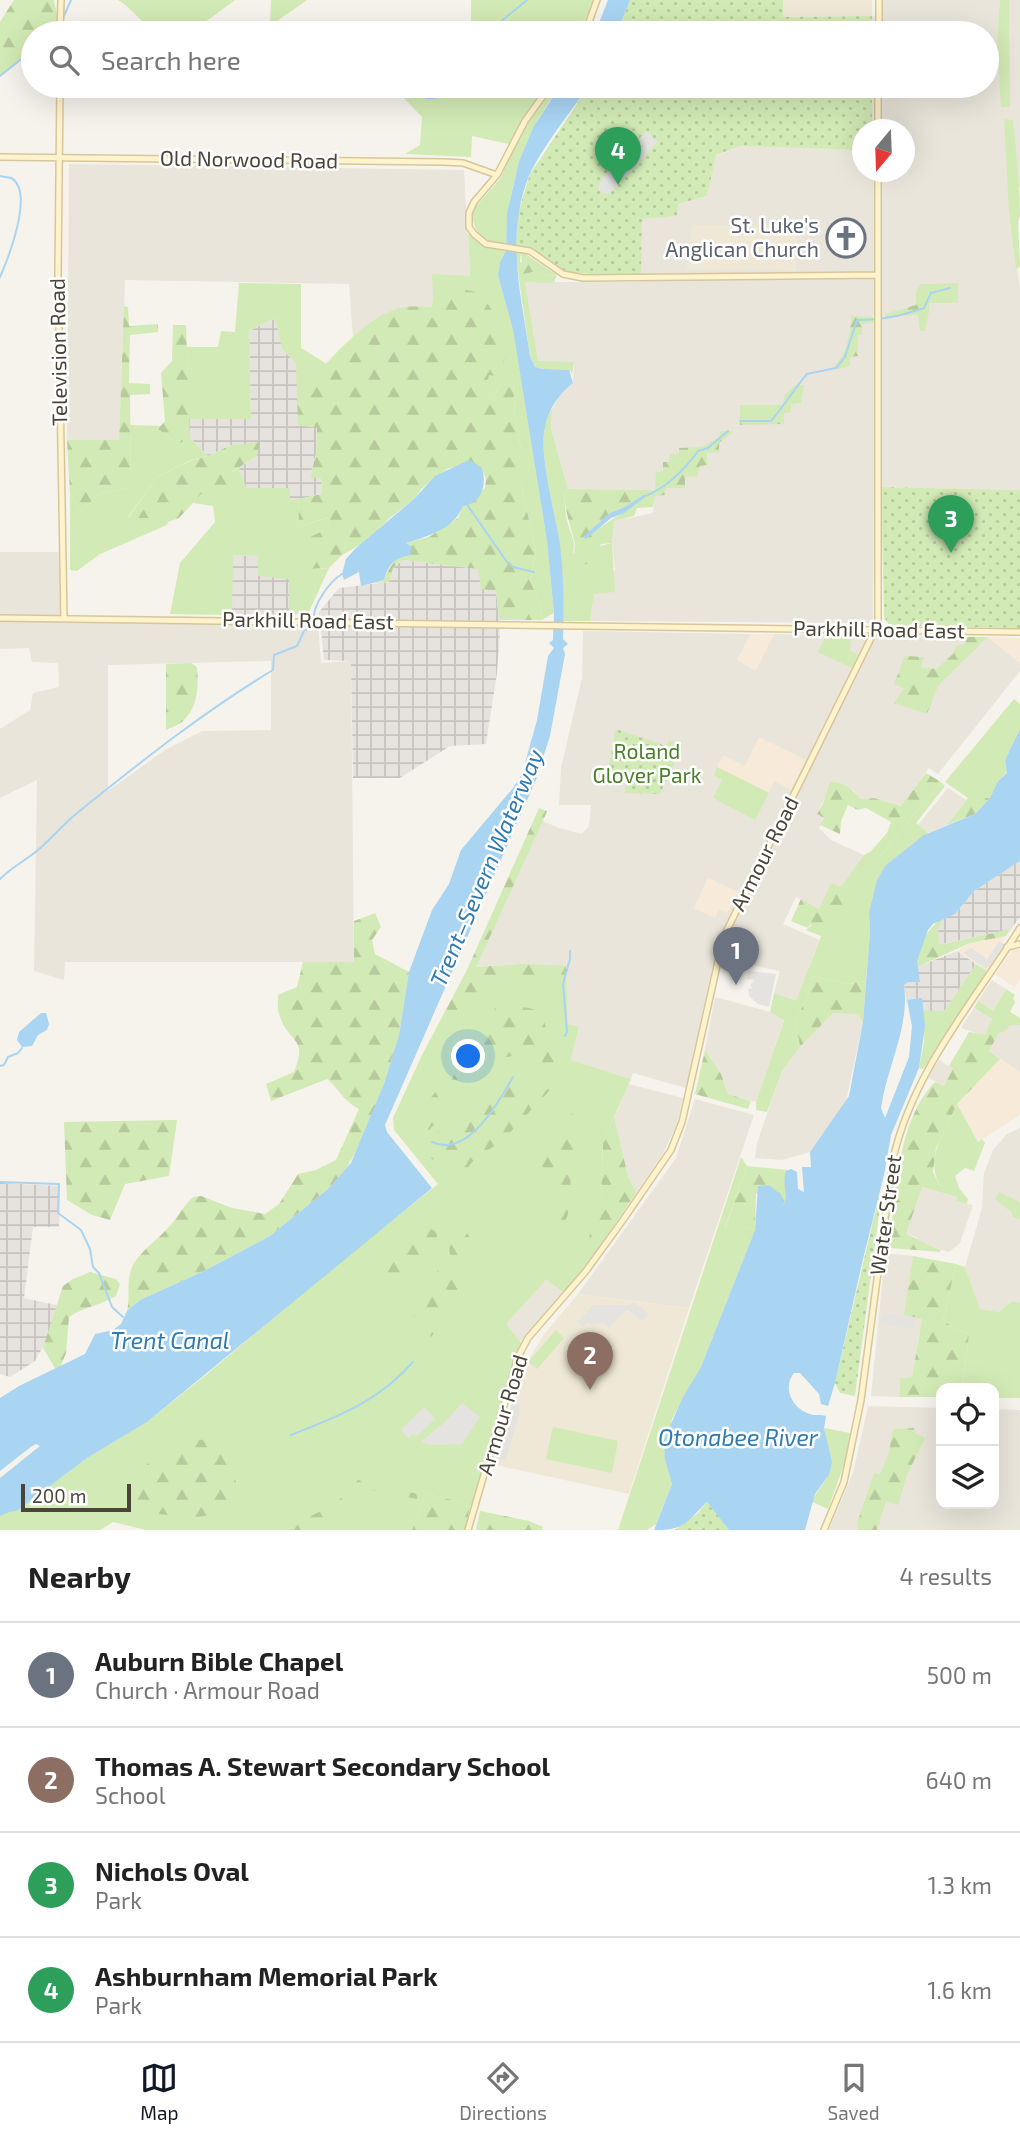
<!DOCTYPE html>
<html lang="en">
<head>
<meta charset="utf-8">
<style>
  body { margin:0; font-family:"Exo 2",sans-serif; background:#f6f6f6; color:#222 }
  .controls { position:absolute; right:21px; bottom:21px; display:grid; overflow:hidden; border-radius:14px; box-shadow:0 7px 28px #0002 }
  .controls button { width:63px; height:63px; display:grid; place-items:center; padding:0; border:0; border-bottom:2px solid #e0e0e0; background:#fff; color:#222; font:35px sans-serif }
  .compass { position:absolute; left:852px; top:119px; width:63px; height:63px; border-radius:50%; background:#fff; box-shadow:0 7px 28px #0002; rotate:199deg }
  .scale { position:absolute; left:21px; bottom:18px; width:110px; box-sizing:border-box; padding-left:7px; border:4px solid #4b4439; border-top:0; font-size:19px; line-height:24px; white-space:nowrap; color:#4b4439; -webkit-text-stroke:5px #fff; paint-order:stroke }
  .you { position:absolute; left:469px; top:1057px; width:24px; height:24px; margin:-18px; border:5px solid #fff; border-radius:50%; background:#1a73e8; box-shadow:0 0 0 10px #1a73e833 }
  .badge { display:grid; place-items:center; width:46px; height:46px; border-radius:50%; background:#111827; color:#fff; font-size:23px; font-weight:700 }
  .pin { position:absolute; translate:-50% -58px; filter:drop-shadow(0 2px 4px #0008) }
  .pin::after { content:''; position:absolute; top:37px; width:24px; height:21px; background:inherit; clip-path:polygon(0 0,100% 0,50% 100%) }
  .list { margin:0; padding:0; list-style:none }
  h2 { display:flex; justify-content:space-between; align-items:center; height:91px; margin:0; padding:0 28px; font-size:30px }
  h2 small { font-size:23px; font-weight:400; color:#767676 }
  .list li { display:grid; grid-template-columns:46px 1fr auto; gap:21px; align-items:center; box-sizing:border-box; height:105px; padding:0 28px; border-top:2px solid #e0e0e0 }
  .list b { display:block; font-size:26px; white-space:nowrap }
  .list p { margin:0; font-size:23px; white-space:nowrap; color:#767676 }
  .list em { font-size:23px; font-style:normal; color:#767676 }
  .icon { flex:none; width:38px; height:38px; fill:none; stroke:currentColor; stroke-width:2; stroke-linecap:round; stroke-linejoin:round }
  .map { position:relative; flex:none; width:1020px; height:1530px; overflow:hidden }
  .search { position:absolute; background:#fff; box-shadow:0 7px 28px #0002; left:21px; right:21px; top:21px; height:77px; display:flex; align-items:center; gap:18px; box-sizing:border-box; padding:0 24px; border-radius:38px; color:#767676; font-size:26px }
  .sheet { height:511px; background:#fff }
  nav { display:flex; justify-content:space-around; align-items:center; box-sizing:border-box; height:98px; border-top:2px solid #e0e0e0; background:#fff; font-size:19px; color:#767676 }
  nav a { display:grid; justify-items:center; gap:4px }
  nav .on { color:#111827 }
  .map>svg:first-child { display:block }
  .residential { fill:#eae5da; fill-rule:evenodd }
  .commercial { fill:#f7ead8 }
  .industrial { fill:url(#industrial-grid) }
  .education { fill:#efe8d6 }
  .green { fill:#d2eab5 }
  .forest { fill:url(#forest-firs); fill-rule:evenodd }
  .park { fill:url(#park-dots) }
  .parking { fill:#e5e3e0 }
  .water { fill:#a9d4f2 }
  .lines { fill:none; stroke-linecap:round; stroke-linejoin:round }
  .stream { stroke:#a9d4f2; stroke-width:2 }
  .secondary-casing { stroke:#d6c79b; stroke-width:8 }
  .secondary { stroke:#fff3cd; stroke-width:5 }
  .labels { text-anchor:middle; stroke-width:5; stroke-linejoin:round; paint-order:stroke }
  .street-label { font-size:21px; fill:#4b4439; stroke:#fff }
  .worship-label { font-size:21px; fill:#5b616d; stroke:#fff; text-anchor:end }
  .park-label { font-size:21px; fill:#4a7f2a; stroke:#fff }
  .water-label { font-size:23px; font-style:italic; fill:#2e7ab2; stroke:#fff }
</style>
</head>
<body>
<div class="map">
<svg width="1020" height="1530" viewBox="0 0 1020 1530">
  <defs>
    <pattern id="industrial-grid" width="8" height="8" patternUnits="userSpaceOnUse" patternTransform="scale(1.75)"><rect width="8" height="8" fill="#e6e2dd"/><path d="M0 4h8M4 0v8" fill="none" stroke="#c7c3be"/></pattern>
    <pattern id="forest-firs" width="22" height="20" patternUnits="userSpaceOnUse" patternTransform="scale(1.75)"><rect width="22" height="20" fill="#d2eab5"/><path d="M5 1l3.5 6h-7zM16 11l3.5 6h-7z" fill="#b6ca9c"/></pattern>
    <pattern id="park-dots" width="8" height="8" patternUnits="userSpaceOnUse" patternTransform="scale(1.75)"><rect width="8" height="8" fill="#d2eab5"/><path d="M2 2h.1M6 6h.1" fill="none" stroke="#b6ca9c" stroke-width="1.8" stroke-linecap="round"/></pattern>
  </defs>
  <rect width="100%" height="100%" fill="#f6f3ec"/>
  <path class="residential" d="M883 0H1000L997 41 1002 107 1009 106V0H1020V186L1009 212 1020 288V490L881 487 882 474 874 473 873 623 590 621 594 594 615 570 612 543 614 521 653 513 655 490 568 489 551 427 552 409 557 400 561 392 573 383 574 362H538L525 282H640L642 219 676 216 678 204 707 196 715 156 741 146 862 150V172H904V130L872 129V86H987V33H872V16L883 17Z
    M69 164 464 170 470 276 433 307 369 324 353 338 349 284 125 280 119 440H67Z
    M0 552H59L61 621 318 624 321 663 351 661 354 962H65L64 980 34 971 37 780 0 798V729L30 710 33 693 59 687 58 663 32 662 29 648 0 649ZM271 661V730L202 731 165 750 108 791V665Z
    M583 631 751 634 737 660 755 670 774 634 966 637 965 644 936 669 921 667 923 658 902 694 938 686 988 637 1020 663V671L938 774 929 768 902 806 874 798 861 799 853 790 827 794 817 814 824 818 819 828 831 840 864 855 842 887 819 909 796 897 783 924 819 940 796 1002 774 993 780 971 755 966 716 950 686 1088 633 1073 631 1079 571 1060 579 1028 568 1024 566 966 523 964 475 967 543 821 559 828 582 834 589 826 591 805H559L561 768 582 678Z
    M948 788 966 800 947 825 928 833 918 825Z
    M992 980 1006 989 993 1011 978 1001Z
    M715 997 770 1012 784 1019 756 1102 728 1094 721 1074 705 1050Z
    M974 1008 992 1019 985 1036 961 1028Z
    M840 1012 858 1014 863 1022 846 1101 810 1152 782 1160 755 1158 757 1143 782 1071 800 1047 833 1013Z
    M1010 1025H1020V1072L989 1051 999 1033 1006 1031Z
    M939 1060 953 1069 944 1086 928 1078Z
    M629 1084 683 1098 676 1127 662 1155 636 1193 628 1176 614 1118Z
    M695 1099 754 1115 689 1308 578 1294 676 1158Z
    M1020 1128V1202L999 1193 1013 1217 1020 1220V1303L1013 1301 999 1312 980 1309 965 1267 982 1208 984 1173 993 1150 1007 1134Z
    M922 1187 957 1197 956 1201 973 1205 960 1243 949 1252 921 1244 916 1237 906 1234Z
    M885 1253 913 1256 905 1315 922 1318 912 1377 900 1378 899 1397 871 1396Z
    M546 1280 563 1292 520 1342 505 1325Z
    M868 1406 941 1408V1504H994V1409L1020 1410V1530H829L853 1473Z"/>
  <path class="commercial" d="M751 634H774L756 670 737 660Z
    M988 637 1020 638V663Z
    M759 737 806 760 791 790 774 781 769 793 717 767 723 755 745 766Z
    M708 878 738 892 727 913 719 910 715 918 694 908Z
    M1006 936 987 971 957 951 970 943Z
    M1020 949V979L1015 987 995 975 1012 950Z
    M1000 1059 1020 1072V1115L978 1142 957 1104Z"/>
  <path class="industrial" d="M276 318 282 349 296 363 317 427 316 454 310 476 321 478 322 494 290 501V488H246L239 468 257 456 231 445 208 456 190 438 188 419H251L249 331Z
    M232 555 258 556 289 579V615H232Z
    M403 560 479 569 496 591 500 629 497 673 486 744 450 746 400 778H353L351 661 324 660 319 612 339 588 388 582 393 568Z
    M1020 861V917L1011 929 938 945V929L943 918 955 914 974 891Z
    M957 951 976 964 944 1011H923L921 999 906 1000 904 985 907 982H920L917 967Z
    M0 1183 60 1186 59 1227H33L24 1298 65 1307 35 1361 10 1377 0 1374Z"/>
  <path class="education" d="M783 0H872V16L783 17Z
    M693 225 796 227V272L772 269 686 270Z
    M578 1294 689 1308 629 1494 495 1465 523 1369 544 1334Z"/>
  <path class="green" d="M118 0H235C211 17 178 50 147 26 137 17 130 7 118 0Z
    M271 0H307L270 26Z
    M471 0H593L591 9 579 33H471Z
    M1000 0H1009L1010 107H1001L997 41Z
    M401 86H417L416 92 448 91 452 86H545L509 144 472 136 471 157 405 154 420 145 422 117 398 92Z
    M552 86H560C526 132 507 186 506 243 483 244 473 233 472 211L500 179 526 124Z
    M1004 119 1013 120C1016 152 1020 184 1020 216L1018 221 1020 267 1016 269 1009 212Z
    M468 233 483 246 506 251 500 262 498 275 513 330 547 541 554 613 542 620 540 605 530 579 536 552 521 484V450L515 415 513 380 503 381 493 398 484 394 489 375 447 286 433 296 432 274 470 276Z
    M515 251H521L520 262 540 270 548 276 557 275 554 283 525 282 538 361 574 362 572 374 569 370 543 369 535 367 530 356Z
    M239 283 301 284V348L327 364 297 397 296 363 282 349 275 318 249 331 251 419H188L187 347H218L221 331 235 332Z
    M958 283V303H929L926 295 928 284Z
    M740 405H777L770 420 740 419Z
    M552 409 551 428 568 489 564 494C565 504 565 514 568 524 571 536 576 541 573 553L612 543 615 592 594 594 590 621H563C564 593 562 563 558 535 554 505 532 434 552 409Z
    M130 425 161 426 158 429 178 444 190 438 208 456 191 460 157 477 128 517 164 518 168 522 167 525 100 554 77 571 70 570V495L82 511 100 493 131 488Z
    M239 468 246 488H290V500L298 499 299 526 328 518 329 529 317 536 315 569 329 568 308 614 289 615V579L258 576V556L233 555 232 615 170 614 180 563 215 522 213 506 193 503 207 488Z
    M826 635H851L850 651 858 654 852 668 818 652Z
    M1014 699 1020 704V729L1005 760 1007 772 998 781 990 798H968L945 782Z
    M717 767 769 793 755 820 713 798 722 780 714 775Z
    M941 782 945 786 916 823 928 833 886 865 869 913 870 932 866 981 849 984 812 976 807 999 795 1019 800 1047 782 1071 767 1112 756 1110V1102L784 1020 770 1012 774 993 796 1001 821 936 806 930 851 891 843 884 864 855 871 851 880 856Z
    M523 964 566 966 568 1024 579 1027 571 1060 631 1079 603 1142 601 1194 594 1222 590 1261 563 1292 546 1280 506 1324 522 1344 475 1498 470 1507 453 1500 426 1494 412 1530H146L113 1522 100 1530H0V1516L9 1511H17L87 1458 147 1422 212 1370 334 1267 438 1184 394 1130 393 1118 423 1053 466 972Z
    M976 964 987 971 923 1069 919 1068 924 1042 923 1011H944Z
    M1006 989 1015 995 1013 999 1015 1002 1010 1012 1020 1018V1025H1010L1006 1031 999 1033V1025L990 1023 992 1019 974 1008 978 1001 993 1011Z
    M957 1104 978 1142 982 1139 985 1143 974 1171 965 1168 955 1176 959 1188 968 1199 967 1204 956 1201 957 1197 950 1195 952 1191 939 1184C925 1156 946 1130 957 1104Z
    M741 1157 747 1166 725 1227H746L755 1230 701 1367 672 1419 665 1460 672 1484 656 1524 647 1530H618Z
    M999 1192 1020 1202V1220L1013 1217 1010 1211 995 1199Z
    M956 1264 965 1267 980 1309 999 1312 1013 1301 1020 1303V1398H994V1388H962L969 1335 943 1321Z
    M556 1330 564 1338 537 1369 528 1362Z
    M553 1427 618 1441 612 1473 546 1459Z
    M824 1428 850 1433 845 1462 828 1509 812 1502C815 1493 822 1487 827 1478 832 1468 827 1439 824 1428Z"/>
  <path class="forest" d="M14 0H54L59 26 53 33H33V50L0 76V22Z
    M521 251 557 275 548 276 540 270 523 274Z
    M921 284H928L926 295 929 301V311L925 331H920L918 315 885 317V314L916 305V291Z
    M447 286 480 293 494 313 505 359 497 376 489 375 485 394 493 398 503 381 513 379 515 415 521 450V484L536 552 530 579 540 605 542 620H499L496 591 481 589 478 569 403 560 393 568 389 582 375 583 384 580C389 565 398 558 407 545L406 543 429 537 458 518 463 506 485 488 486 479 482 468 462 465 447 469 422 488 415 498 391 517 365 542 342 555 329 568 304 569V540L329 528 327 518 299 526 298 499 322 494 321 478 310 477 316 454 317 428 298 425 297 397C323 368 365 313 405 307 414 306 424 307 432 307L433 296Z
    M124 306 128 307 129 326 158 324V332L130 335 129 383 150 384V394L130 395 131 488 100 493 82 511 70 495 67 440H119Z
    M852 316 873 317V323L862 324V335H858V356L850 357V366L838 369 834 367C847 353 850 334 852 316Z
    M173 325H186L190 438 178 444 158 429 165 421 161 373 172 361Z
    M795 385H804L801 403 791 404V412L784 413V424L740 425V419L770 420 777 405 783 404 785 395Z
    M721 431H734L719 443V452L707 453V465L700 466 697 476 685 477V488H666L665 495 655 496 653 507 637 508 634 516 614 521 612 543 601 544 594 561 581 566 575 563C573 555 576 547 574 540 569 521 566 514 564 494L568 489 655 490 656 472 663 471V462H669L670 454H679V448L702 447 719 437ZM643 495H647C627 511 606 522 586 538L584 537 610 513 625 507Z
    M260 442 257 456 232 472 235 488H207L179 518 168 522 164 518H128L157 477 192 460 208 456 231 445Z
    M966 637H988L938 686 927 714 894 703 904 688 894 684 905 656 924 657 921 667 936 669 953 654 955 647 965 644Z
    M191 663 197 667C199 685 198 709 182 722 178 725 170 728 166 730V664Z
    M926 773 941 782 880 856 871 851 887 833 891 822 866 808 858 810 848 805 841 821 840 834 820 825 824 818 817 814 823 804 830 782C843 781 853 790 861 799L874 798 901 806Z
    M968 798H990L975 814 947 825Z
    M539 808 547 811 543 821 476 967 523 964 566 966V982L526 975 496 976 478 991 453 1021 441 1020 466 972Z
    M831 883 841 887 843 884 851 890 831 923 810 925 808 928 791 921 801 899 819 909Z
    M375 913 381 927 372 940 375 954 409 972 399 1035 384 1084 362 1140 345 1171 328 1189 270 1236 202 1272 140 1300 127 1311C130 1299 127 1285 130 1273 135 1255 153 1244 165 1231 176 1221 182 1207 193 1197L201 1196 232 1208 265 1214 279 1204 298 1174 316 1170 336 1160 359 1109C343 1101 340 1090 327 1079L271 1101 266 1084 294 1072C308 1037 290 1044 280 1017 277 1011 278 1002 278 995L297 987 303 962H354V921Z
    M943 918 938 929 939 945 1011 929 1006 936 970 943 917 967C915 949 928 927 943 918Z
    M812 976 849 984 866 981 863 1022 858 1014 833 1013 800 1047 795 1019 807 999Z
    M512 1006C518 1007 529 1007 535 1010 548 1018 553 1054 555 1068L535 1061 530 1053 483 1061 465 1078 445 1113 429 1130 419 1125 426 1111 428 1101 439 1088 452 1079 460 1065 479 1045 495 1008Z
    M990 1023 1000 1025 999 1033 989 1051 1000 1059 957 1104 936 1148 933 1172 939 1184 953 1191 950 1195 922 1187 906 1234C920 1239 925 1245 941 1250L940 1252 890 1248C894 1197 898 1119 935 1082L944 1086 953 1069 949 1066 969 1032 985 1035Z
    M705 1050 721 1074 728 1094 751 1101 748 1109 695 1094Z
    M496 1084 538 1094 549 1089V1091L500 1143 477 1156 465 1171 443 1164 419 1153 440 1129Z
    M585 1099 573 1153 568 1214 564 1224 560 1222 538 1153Z
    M614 1117 628 1176 636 1193 590 1261 582 1263 601 1194 603 1142Z
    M177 1120 169 1176 125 1184 110 1220 92 1215 67 1200 64 1122Z
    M747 1166 788 1170 786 1171 785 1203 784 1204 756 1193 755 1230 746 1227 725 1228Z
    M427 1227 437 1232C440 1260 420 1271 395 1275L390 1287 382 1286 390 1264 404 1251 402 1240Z
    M464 1229 469 1236V1253L458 1274V1301L431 1337 413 1315 424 1292 434 1280 440 1264 450 1255 448 1238 453 1232Z
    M913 1256 956 1264 943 1321 969 1335 962 1388H941V1397H899L900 1378 912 1377 922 1319 904 1315Z
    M90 1272 116 1279 120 1284 116 1296C101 1305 84 1307 69 1317L66 1353 60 1368 56 1370 43 1348 63 1286 73 1279Z
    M914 1428 915 1433 925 1438 907 1475 898 1505 886 1501 877 1530H858L857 1523 874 1473 880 1474 889 1452 893 1429Z
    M181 1438 204 1440 223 1449 239 1489C236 1495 232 1505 227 1508 203 1524 164 1514 138 1511L131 1502 140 1470Z
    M358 1480 418 1494 417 1499 375 1490 318 1530H283L335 1504Z
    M426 1494 453 1500 470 1507 465 1530H412Z
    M480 1511 529 1521 543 1527 542 1530H476Z"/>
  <path class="park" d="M630 0H783V17L872 16V33H617Z
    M589 86H872V129L862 130V150L741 146 716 155 707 196 678 204 677 216 642 219 641 276 569 273 530 248 516 246 518 213 530 174Z
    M881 487 1020 490V628L889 625 884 617Z
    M616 729 666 746 669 740 683 745 661 792 658 794 625 793 626 776H607Z
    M879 1196V1214L855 1396 840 1393 835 1383Z
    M707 1502 729 1530H675L698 1513Z"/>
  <path class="parking" d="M646 131 658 142 610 193 605 194 600 191 598 189 601 180Z
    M999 941 1006 945 990 968 988 966 986 969 963 953 971 948 986 958V961Z
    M749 971 776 974 769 1007 758 1004 749 996 748 989 752 988 750 985 754 980 746 979Z
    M632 1303H635L648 1314 642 1321 627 1309 609 1328 603 1323 593 1325 587 1322 583 1327 578 1322 593 1305H630Z
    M882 1313 915 1317 913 1329 880 1324Z
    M514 1396H517L520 1410 506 1460 495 1457Z
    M462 1403 480 1417 462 1444 433 1445 420 1442 444 1423Z
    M424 1407 435 1419 416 1437 413 1434 408 1438 401 1430Z"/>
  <path class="water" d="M608 0H630L617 33H595Z
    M417 86H452L436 99H426L416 91Z
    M560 86H589C571 111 541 149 529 176 505 235 521 295 530 356L535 367 543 369 569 370 573 383C560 393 548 409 545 427 539 453 553 505 558 533 564 567 564 604 563 639L568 644 563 648 565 654 550 736 536 780 385 1125 387 1132 432 1188 147 1422 87 1458 17 1511 9 1512 0 1516V1478L40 1446 36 1444 32 1446 0 1471V1398L19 1386 85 1354 95 1334 113 1330 121 1324 127 1311 140 1300 202 1272 270 1236 328 1189 351 1163 384 1084 399 1035 409 972 432 910 449 884 461 850 513 788 522 774 537 720 548 656 554 648 549 643 553 640 554 613 547 541 513 330 498 275 500 262 506 251 507 213 519 162 533 128Z
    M469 460 482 468C487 484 482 504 463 506 453 530 428 536 406 543L412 547 410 555C393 559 389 564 384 580L361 586 359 572 344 580 342 574 346 559 355 549 415 498 435 476Z
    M643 495H648L624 513 611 518 586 539 583 537 610 513 625 507Z
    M1020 729V861L974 891 955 914 933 924 928 930 917 961 920 982H908L904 985C910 1027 887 1066 881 1108L885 1118 909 1057 912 1026 907 1000 922 998 925 1026 919 1068 891 1135 884 1175 863 1259 835 1383 828 1406 821 1404 819 1394 800 1373H794C782 1388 792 1409 810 1414 815 1416 821 1414 826 1416L824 1428 832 1462 829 1475 815 1494 805 1530H729L707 1502C686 1522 686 1530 654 1530L672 1484 665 1460 664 1440 682 1399 701 1367 755 1230 758 1186 769 1185 781 1195 784 1204C788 1194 782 1183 786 1171L791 1169 797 1172 798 1189 804 1192 802 1167H811L810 1152 849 1096 863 1022 870 932 869 913 877 880 886 865 924 835 975 814 990 798 998 781 1007 773 1005 760Z
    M41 1013H46L49 1024 47 1030 38 1035 32 1046 22 1047 17 1040 19 1032Z"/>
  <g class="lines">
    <path class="stream" d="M63 18 71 0
      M487 33 527 0
      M0 76 33 50
      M0 176C4 177 8 177 11 178 35 191 8 259 0 277
      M740 421H771C784 406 794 389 807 374L836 368 845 357 857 320C883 320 900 316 924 308L931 293 950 288
      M648 495C668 486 685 469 698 451L708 448 728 431
      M468 506 507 562 513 567 534 572
      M314 620C312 606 329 582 342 574
      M0 879C12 867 26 860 38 850 53 837 66 821 82 809 143 760 205 711 273 670L274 655 297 646 304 631 313 626
      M565 1036 567 1032 563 984 570 959V951
      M0 1066 4 1065 8 1057 18 1053 22 1048
      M432 1142C467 1159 499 1102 513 1077
      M0 1182 59 1184 58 1213 81 1230 90 1249 93 1267 99 1273 112 1307 123 1317
      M291 1435C339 1416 378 1402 413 1362"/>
    <g class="secondary-casing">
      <path id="secondary" d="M60 33 61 0
        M585 33 597 0
        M879 33V0
        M60 86 58 274 64 619
        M550 86 525 121 497 175 474 202 469 213V227L474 234 486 244 530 251 563 274 583 278 878 275
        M878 130V86
        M0 157 444 162 463 163 497 175
        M0 618 1020 632
        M1007 947 1020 944
        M468 1530 518 1357 528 1338 586 1271 623 1220 671 1150 682 1122 721 948 727 930 878 624V172
        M824 1530 844 1482 861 1400 893 1159C913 1071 973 1003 1020 928"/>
    </g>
    <use href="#secondary" class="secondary"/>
  </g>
  <defs>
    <g id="church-ring" transform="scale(2.0125)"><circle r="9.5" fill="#fff" stroke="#6b7280" stroke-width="1.5"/><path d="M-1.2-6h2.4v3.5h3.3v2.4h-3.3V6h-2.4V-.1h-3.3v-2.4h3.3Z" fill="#6b7280"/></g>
  </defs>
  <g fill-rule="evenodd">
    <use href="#church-ring" x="846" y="238"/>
  </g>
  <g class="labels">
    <g class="street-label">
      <text transform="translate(249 160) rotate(1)" y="7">Old Norwood Road</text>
      <text transform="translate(59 352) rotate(-91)" y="7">Television Road</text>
      <text transform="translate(308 621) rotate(1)" y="7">Parkhill Road East</text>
      <text transform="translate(879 630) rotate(1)" y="7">Parkhill Road East</text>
      <text transform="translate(765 854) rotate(-63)" y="7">Armour Road</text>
      <text transform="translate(886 1215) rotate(-82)" y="7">Water Street</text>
      <text transform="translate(503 1415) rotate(-73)" y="7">Armour Road</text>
    </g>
    <g class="worship-label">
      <text x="819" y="233">St. Luke's<tspan x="819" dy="24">Anglican Church</tspan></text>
    </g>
    <g class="park-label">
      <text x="647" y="759">Roland<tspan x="647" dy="24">Glover Park</tspan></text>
    </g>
    <g class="water-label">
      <text transform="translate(487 868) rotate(-67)" y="8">Trent–Severn Waterway</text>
      <text x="170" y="1349">Trent Canal</text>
      <text x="738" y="1446">Otonabee River</text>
    </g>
  </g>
</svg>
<div class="controls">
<button><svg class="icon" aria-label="locate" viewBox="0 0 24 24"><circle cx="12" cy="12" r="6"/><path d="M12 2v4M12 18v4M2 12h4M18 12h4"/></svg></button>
<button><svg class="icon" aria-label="layers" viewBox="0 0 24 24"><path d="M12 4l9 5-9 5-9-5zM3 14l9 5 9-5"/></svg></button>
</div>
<svg class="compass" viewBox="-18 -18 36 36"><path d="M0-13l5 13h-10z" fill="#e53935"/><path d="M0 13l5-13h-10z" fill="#767676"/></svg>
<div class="scale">200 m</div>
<div class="you"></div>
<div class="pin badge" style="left:736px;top:985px;background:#6b7280">1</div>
<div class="pin badge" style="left:590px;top:1390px;background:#8d6e63">2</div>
<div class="pin badge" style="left:951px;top:553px;background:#2e9e5b">3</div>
<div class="pin badge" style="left:618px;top:185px;background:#2e9e5b">4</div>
<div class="search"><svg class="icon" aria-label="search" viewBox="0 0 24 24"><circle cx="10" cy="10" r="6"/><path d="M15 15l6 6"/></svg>Search here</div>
</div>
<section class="sheet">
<h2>Nearby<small>4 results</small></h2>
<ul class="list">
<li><span class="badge" style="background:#6b7280">1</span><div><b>Auburn Bible Chapel</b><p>Church · Armour Road</p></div><em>500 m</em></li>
<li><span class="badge" style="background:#8d6e63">2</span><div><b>Thomas A. Stewart Secondary School</b><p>School</p></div><em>640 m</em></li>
<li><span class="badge" style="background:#2e9e5b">3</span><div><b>Nichols Oval</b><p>Park</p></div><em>1.3 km</em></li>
<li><span class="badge" style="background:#2e9e5b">4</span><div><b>Ashburnham Memorial Park</b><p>Park</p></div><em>1.6 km</em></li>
</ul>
</section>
<nav>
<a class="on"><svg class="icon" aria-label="map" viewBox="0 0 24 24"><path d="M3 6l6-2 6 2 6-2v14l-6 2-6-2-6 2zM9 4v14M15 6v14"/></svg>Map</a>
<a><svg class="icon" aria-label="directions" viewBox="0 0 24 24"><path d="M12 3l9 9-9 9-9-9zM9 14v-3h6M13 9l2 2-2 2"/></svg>Directions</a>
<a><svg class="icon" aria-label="saved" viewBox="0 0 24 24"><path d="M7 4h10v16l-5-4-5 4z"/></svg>Saved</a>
</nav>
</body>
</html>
